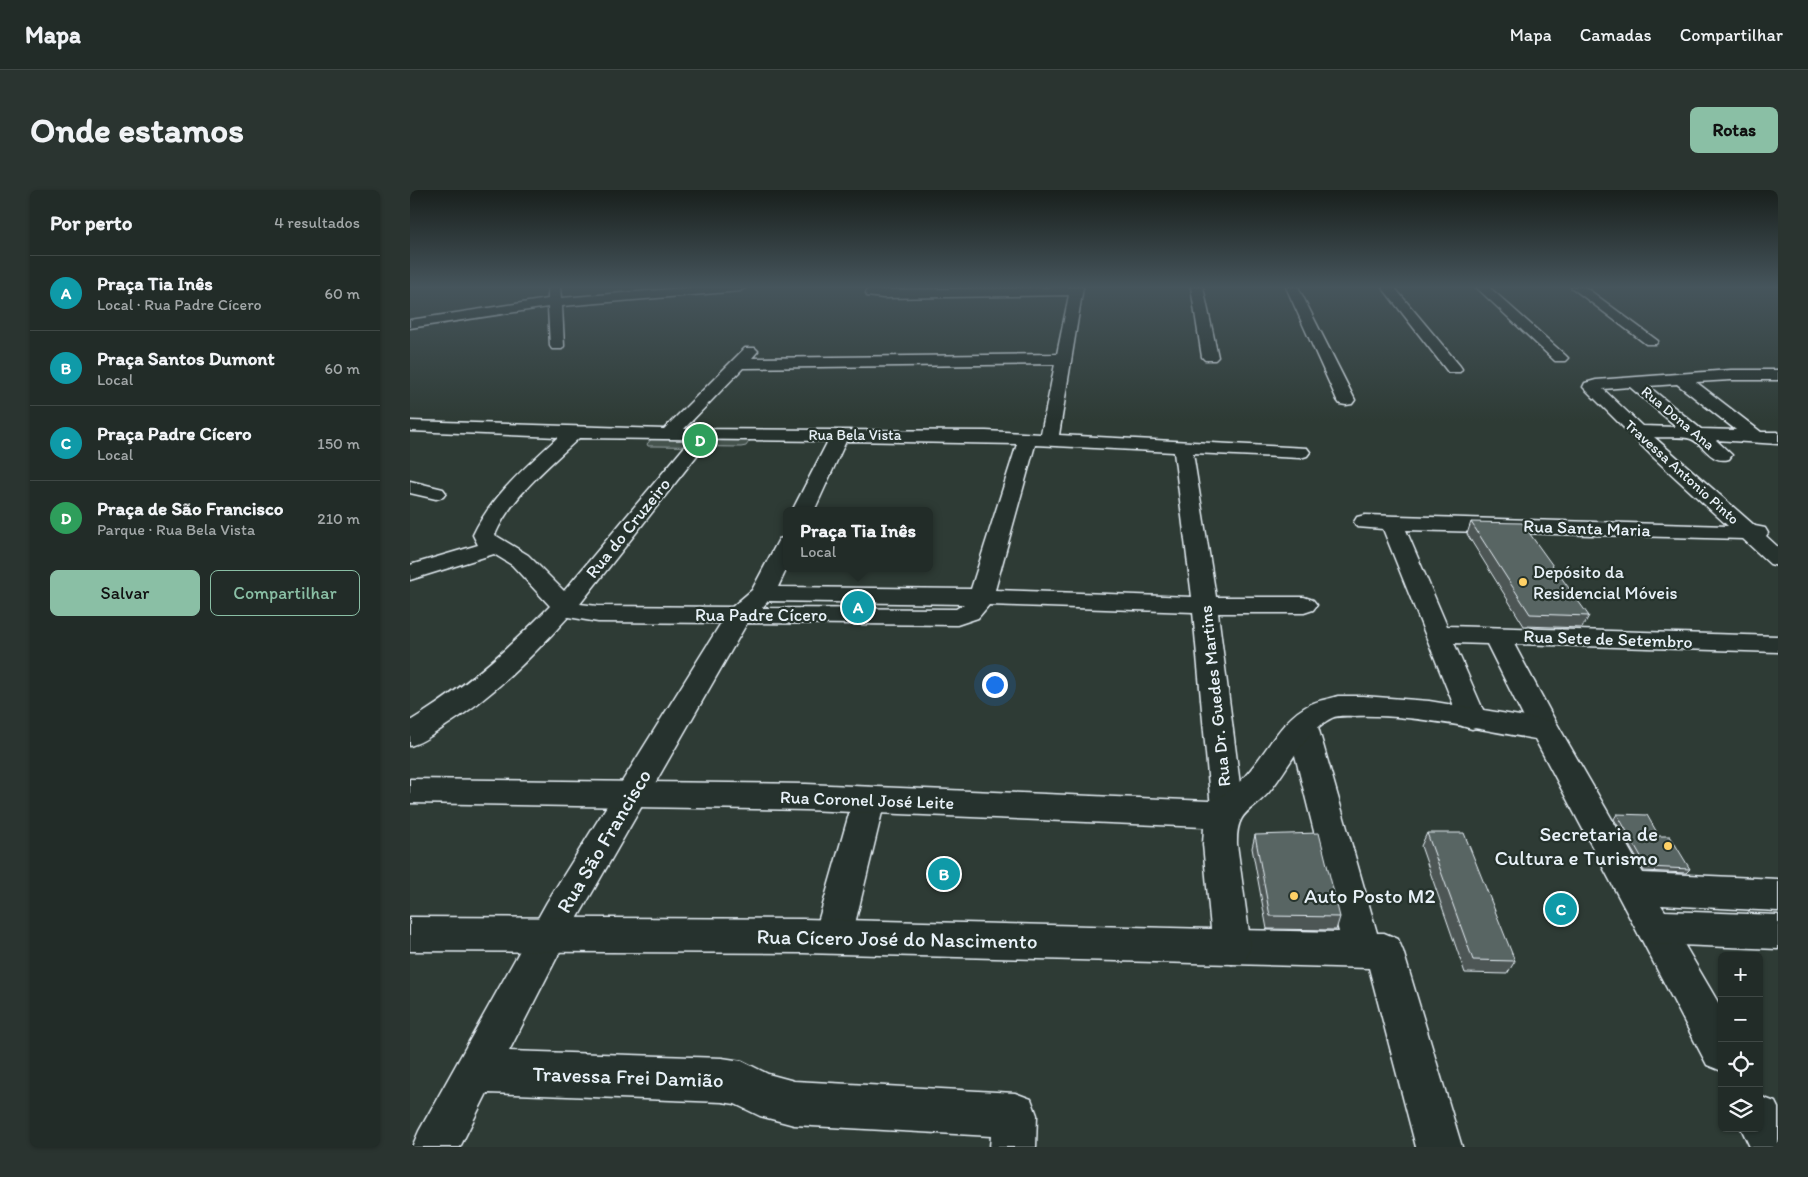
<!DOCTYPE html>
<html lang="pt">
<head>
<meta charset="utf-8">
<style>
  body { margin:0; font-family:Itim,sans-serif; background:#2a3430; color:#f1f3f6 }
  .controls { position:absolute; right:15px; bottom:15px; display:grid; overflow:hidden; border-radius:8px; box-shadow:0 1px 4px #0004 }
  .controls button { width:45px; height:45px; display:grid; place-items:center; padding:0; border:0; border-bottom:1px solid #3f4845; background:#222c28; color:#f1f3f6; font:25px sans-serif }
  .you { position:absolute; left:584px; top:494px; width:18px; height:18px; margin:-12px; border:4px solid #fff; border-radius:50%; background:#1a73e8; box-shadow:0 0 0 8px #1a73e833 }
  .badge { display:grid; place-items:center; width:32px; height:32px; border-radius:50%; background:#8abfa5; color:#fff; font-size:16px; font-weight:700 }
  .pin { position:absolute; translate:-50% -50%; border:2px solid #fff; box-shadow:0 1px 5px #0006 }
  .popup { position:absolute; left:373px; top:317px; width:150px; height:65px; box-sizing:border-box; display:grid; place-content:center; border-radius:8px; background:#222c28; filter:drop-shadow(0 1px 4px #0005); font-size:16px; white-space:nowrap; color:#a2a7a8 }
  .popup b { font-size:19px; color:#f1f3f6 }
  .popup::after { content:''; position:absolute; left:50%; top:100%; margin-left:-10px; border:10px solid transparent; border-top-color:#222c28 }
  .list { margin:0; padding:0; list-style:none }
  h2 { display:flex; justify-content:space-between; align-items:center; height:65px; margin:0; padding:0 20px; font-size:21px }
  h2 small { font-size:16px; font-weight:400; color:#a2a7a8 }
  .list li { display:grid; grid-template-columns:32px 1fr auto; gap:15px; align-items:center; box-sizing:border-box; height:75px; padding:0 20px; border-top:1px solid #3f4845 }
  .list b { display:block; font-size:19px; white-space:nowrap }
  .list p { margin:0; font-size:16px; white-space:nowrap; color:#a2a7a8 }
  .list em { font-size:16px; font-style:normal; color:#a2a7a8 }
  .actions { display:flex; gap:10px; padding:15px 20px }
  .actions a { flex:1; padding:11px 0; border:1px solid #8abfa5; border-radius:8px; text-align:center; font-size:18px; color:#8abfa5 }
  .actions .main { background:#8abfa5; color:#111 }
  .icon { flex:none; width:28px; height:28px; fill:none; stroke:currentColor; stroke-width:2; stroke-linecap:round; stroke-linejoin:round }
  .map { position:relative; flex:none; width:1368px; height:957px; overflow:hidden; border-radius:8px }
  header { display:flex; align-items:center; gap:30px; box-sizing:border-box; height:70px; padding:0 25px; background:#222c28; border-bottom:1px solid #3f4845 }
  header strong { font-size:24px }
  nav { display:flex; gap:28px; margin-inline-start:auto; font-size:18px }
  .intro { display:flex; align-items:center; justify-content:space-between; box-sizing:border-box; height:120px; padding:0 30px }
  h1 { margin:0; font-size:35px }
  .button { padding:12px 22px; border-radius:8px; background:#8abfa5; color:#111; font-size:18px; font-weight:700 }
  main { display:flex; gap:30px; padding:0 30px }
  aside { flex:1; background:#222c28; border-radius:8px; box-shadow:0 1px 4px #0004 }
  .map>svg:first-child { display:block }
  .green { fill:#45524e; stroke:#96a2a3 }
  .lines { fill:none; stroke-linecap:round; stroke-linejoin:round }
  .minor-casing { stroke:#e8f1f8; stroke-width:3 }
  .major-casing { stroke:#e8f1f8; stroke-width:3 }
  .minor { fill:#26332d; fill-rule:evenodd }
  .major { fill:#26332d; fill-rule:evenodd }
  .wall { fill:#4d5755; stroke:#e8f1f8 }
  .building { fill:#596563; stroke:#e8f1f8 }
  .poi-dot { fill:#ffd166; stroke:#26332d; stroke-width:2 }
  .labels { text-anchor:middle; stroke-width:4.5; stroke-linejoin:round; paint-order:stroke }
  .far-street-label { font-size:15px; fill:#e8f1f8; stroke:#26332d }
  .street-label { font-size:18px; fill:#e8f1f8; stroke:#26332d }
  .poi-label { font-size:18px; fill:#e8f1f8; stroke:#26332d; text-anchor:start }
  .near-poi-label { font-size:21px; fill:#e8f1f8; stroke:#26332d; text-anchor:end }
  .near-street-label { font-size:21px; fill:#e8f1f8; stroke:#26332d }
</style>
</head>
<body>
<header>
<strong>Mapa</strong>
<nav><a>Mapa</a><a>Camadas</a><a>Compartilhar</a></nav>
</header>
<div class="intro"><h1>Onde estamos</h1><a class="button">Rotas</a></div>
<main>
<aside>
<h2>Por perto<small>4 resultados</small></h2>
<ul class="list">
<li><span class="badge" style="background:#0f9aa8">A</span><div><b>Praça Tia Inês</b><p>Local · Rua Padre Cícero</p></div><em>60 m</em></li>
<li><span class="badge" style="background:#0f9aa8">B</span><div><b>Praça Santos Dumont</b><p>Local</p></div><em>60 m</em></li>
<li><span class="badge" style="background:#0f9aa8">C</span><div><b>Praça Padre Cícero</b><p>Local</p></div><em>150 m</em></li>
<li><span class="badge" style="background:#2e9e5b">D</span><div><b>Praça de São Francisco</b><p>Parque · Rua Bela Vista</p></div><em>210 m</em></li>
</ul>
<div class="actions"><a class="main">Salvar</a><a>Compartilhar</a></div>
</aside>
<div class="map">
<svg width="1368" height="957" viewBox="0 0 1368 957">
  <rect width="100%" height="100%" fill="#2e3b35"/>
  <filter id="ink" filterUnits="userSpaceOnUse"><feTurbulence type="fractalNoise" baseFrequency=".02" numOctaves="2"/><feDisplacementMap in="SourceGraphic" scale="10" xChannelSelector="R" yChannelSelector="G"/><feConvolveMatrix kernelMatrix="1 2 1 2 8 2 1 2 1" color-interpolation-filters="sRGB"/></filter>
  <g filter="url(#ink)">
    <path class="green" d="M343 246 336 256 331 257 245 256H238L237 254 243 247Z"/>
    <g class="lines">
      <g class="minor-casing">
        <path id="minor" d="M138 97H150L151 108 288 97H336L330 101 152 116 154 156 152 159H142L140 156 138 117 0 138V130L138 109Z
          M459 97H471L470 100H473L673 97 649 245 897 258 900 262 897 266 890 268 783 263 806 407H894L903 410 907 415 903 420 894 423H808L833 618 829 627 817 631 805 627 801 618 783 422 579 415 568 428 547 435 337 433 163 736 99 861 312 868 332 871 358 884 384 891 605 903 621 909 627 925 626 957H580L581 946 384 935 350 926 325 914 312 912 77 903 50 957H2L9 941 137 712 311 433 188 432 158 427C122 467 83 506 37 535 25 543 14 552 0 556V531C53 499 97 460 140 416L102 375 84 364 0 390V375L68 355 63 345C81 306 117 276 148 247L0 241V231L254 239 335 158H345L348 161 342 168 647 164 659 105 473 108 457 106 456 103ZM645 174 631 244 576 241 274 239 333 178ZM169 248 418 251 382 321H404L436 251 607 254 561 399 368 397 377 378V347L369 349 342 400 322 417 188 416 170 414 292 259 290 255 283 253 276 255 154 401 118 365 85 345C101 307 139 276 169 248ZM625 255 764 262 782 407 585 400ZM358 411 554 414 546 419 352 418Z
          M781 97H793L808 167 805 170H795L792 167Z
          M876 97H888L945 210 942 214 936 215 930 214 927 210Z
          M972 97H984L1050 176 1052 179 1050 182H1038Z
          M1066 97H1079L1155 165 1158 168 1155 171H1145Z
          M1161 97H1175L1248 151 1246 154H1236Z
          M1321 180H1368V190H1321L1286 192 1351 242H1368V254L1306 250 1322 265 1319 269C1300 274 1296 255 1281 249 1273 246 1254 248 1244 247L1345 336 1355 338 1358 343 1356 346 1368 357V376L1360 374 1333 349 996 340 1037 436 1368 446V462L1104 454 1150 540 1146 548 1135 551 1124 548 1077 454 1044 453 1077 529 1072 536 1062 539 1052 536 973 339 947 337 944 332 947 327 955 325 1318 336 1244 268 1173 197 1175 193 1186 190ZM1267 194 1326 240 1291 239 1238 196ZM1220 197 1267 237 1232 236 1193 199Z
          M0 291 33 299 36 303 33 307 26 309 0 303Z
          M893 526 904 530 908 537 967 743H974L988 749 993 761 1052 957H1006L959 778 822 774 808 769 803 757 808 745 822 740 929 742 878 537 882 530Z
          M459 597 471 601 475 610 442 746 436 758 423 763 410 758 404 746 443 610 447 601Z
          M1244 720 1257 725 1312 819V881L1297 875 1225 737 1231 725Z
          M1349 906 1365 912 1368 918V957H1340L1331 938H1349Z"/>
      </g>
      <g class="major-casing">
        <path id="major" d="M928 506H953L1019 511 1146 532 1233 683 1368 689V721L1251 715 1255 721 1368 725V759L1244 754 1231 749 1125 549C1066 539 1004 524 944 526 937 526 928 525 922 528 897 540 879 576 863 597 844 623 826 617 827 654L841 757 836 769 822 774 393 763 0 761V727L393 729 801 739 793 654 794 637 396 620 0 613V589L396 594 799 611C848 595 859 533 901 514 909 510 919 509 928 506Z"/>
      </g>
      <use href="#minor" class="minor"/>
      <use href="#major" class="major"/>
    </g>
    <path class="wall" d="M1061 332 1179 426 1172 438 1114 436 1057 344Z
      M1207 624 1249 646 1280 679 1276 683 1234 681 1204 629Z
      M1017 643 1105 771 1097 784 1055 783 1011 656Z
      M845 645 930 727 926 740 857 739 842 658Z"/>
    <path class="building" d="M1061 332 1112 333 1179 426 1120 424Z
      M1207 624 1237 625 1249 646H1260L1280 679 1237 677Z
      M909 643 930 727 860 726 845 645Z
      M1017 643H1054L1105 771 1063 770Z"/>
  </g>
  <linearGradient id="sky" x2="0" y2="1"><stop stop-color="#19201d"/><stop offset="0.42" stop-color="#46555c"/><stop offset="1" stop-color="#46555c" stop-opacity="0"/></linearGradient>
  <rect width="1368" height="231" fill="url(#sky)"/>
  <g class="poi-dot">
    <circle cx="1113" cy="392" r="5"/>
    <circle cx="1258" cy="656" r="5"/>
    <circle cx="884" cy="706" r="5"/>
  </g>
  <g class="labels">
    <g class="far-street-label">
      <text transform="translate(1268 228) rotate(40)" y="5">Rua Dona Ana</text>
      <text x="445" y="250">Rua Bela Vista</text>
      <text transform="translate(1272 282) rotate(42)" y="5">Travessa Antonio Pinto</text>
    </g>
    <g class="street-label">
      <text transform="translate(218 338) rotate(-51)" y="6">Rua do Cruzeiro</text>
      <text transform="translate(1177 338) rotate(2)" y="6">Rua Santa Maria</text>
      <text x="351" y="431">Rua Padre Cícero</text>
      <text transform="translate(1198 449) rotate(2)" y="6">Rua Sete de Setembro</text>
      <text transform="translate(805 506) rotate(-96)" y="6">Rua Dr. Guedes Martins</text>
      <text transform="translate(457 610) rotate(2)" y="6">Rua Coronel José Leite</text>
    </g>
    <g class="poi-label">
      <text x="1123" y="388">Depósito da<tspan x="1123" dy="21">Residencial Móveis</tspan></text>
    </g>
    <g class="near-poi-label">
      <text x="1248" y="651">Secretaria de<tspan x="1248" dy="24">Cultura e Turismo</tspan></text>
      <text x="894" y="713" text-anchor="start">Auto Posto M2</text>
    </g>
    <g class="near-street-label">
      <text transform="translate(194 651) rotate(-59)" y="7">Rua São Francisco</text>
      <text transform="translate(487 749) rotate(1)" y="7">Rua Cícero José do Nascimento</text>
      <text transform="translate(218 887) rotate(2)" y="7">Travessa Frei Damião</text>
    </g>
  </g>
</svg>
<div class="controls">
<button>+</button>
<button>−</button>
<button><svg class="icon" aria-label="locate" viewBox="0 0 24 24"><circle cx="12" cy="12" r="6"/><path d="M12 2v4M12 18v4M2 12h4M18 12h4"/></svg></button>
<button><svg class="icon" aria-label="layers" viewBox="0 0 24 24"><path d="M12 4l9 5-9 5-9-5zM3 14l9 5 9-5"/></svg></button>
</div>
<div class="you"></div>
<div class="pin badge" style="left:448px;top:417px;background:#0f9aa8">A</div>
<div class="popup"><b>Praça Tia Inês</b>Local</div>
<div class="pin badge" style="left:534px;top:684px;background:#0f9aa8">B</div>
<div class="pin badge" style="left:1151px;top:719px;background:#0f9aa8">C</div>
<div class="pin badge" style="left:290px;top:250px;background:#2e9e5b">D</div>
</div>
</main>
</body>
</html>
